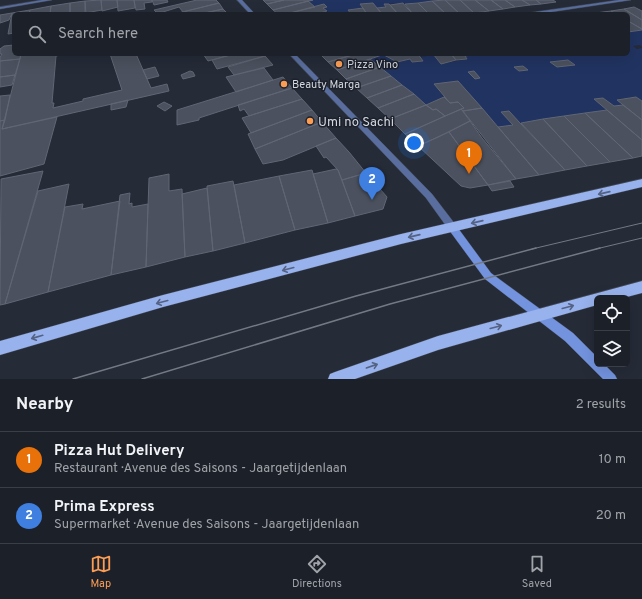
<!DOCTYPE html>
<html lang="en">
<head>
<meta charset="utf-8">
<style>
  body { margin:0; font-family:Overpass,sans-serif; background:#252831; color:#f1f3f6 }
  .controls { position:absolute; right:12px; bottom:12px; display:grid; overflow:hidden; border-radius:6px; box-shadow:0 4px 16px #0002 }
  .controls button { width:36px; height:36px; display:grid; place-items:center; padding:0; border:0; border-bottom:1px solid #3a3e46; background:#1c2029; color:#f1f3f6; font:20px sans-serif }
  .you { position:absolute; left:414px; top:143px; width:14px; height:14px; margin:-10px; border:3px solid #fff; border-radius:50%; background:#1a73e8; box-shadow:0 0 0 6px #1a73e833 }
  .badge { display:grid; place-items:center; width:26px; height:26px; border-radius:50%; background:#fc9d54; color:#fff; font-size:13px; font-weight:700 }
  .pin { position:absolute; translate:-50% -33px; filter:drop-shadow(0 1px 2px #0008) }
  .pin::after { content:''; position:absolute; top:21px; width:14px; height:12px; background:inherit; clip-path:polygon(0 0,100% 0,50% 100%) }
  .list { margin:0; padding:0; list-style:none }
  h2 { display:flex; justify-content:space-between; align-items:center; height:52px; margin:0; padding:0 16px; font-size:17px }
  h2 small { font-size:13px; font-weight:400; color:#a0a3a8 }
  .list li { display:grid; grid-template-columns:26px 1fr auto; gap:12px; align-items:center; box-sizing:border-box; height:56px; padding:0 16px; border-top:1px solid #3a3e46 }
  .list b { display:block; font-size:15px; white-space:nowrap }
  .list p { margin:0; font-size:13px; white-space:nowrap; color:#a0a3a8 }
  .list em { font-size:13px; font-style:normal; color:#a0a3a8 }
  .icon { flex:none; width:22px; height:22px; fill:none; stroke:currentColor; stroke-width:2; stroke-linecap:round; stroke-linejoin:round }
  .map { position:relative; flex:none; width:642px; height:379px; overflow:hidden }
  .search { position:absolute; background:#1c2029; box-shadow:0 4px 16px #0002; left:12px; right:12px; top:12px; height:44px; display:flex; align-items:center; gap:10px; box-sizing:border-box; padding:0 14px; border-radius:6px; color:#a0a3a8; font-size:15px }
  .sheet { height:164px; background:#1c2029 }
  nav { display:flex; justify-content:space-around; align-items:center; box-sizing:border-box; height:56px; border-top:1px solid #3a3e46; background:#1c2029; font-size:11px; color:#a0a3a8 }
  nav a { display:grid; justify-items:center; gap:2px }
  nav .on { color:#fc9d54 }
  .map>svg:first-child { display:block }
  .green { fill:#213361 }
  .building { fill:#4b515e; stroke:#606674 }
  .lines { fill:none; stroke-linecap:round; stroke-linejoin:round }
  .street-casing { stroke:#414752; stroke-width:1 }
  .secondary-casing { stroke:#414752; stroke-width:1 }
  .primary-casing { stroke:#414752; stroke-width:1 }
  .street { fill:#596e9e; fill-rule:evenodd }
  .secondary { fill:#7393df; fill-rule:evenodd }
  .primary { fill:#98b2ed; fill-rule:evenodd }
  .tram-far1 { stroke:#747a84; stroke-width:1 }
  .tram { stroke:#747a84; stroke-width:1.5 }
  .oneway { stroke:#546283 }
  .poi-dot { fill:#fc9d54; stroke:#1c212c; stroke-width:1.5 }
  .labels { text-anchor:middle; stroke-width:3; stroke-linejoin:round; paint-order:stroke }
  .far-poi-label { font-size:11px; fill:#d3d7df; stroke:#1c212c; text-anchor:start }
  .poi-label { font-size:13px; fill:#d3d7df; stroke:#1c212c; text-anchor:start }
</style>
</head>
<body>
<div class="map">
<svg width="642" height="379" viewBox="0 0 642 379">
  <rect width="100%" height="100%" fill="#252b37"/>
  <path class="green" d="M313 0H440L405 4 403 3 385 4 386 7 377 8 373 3 360 4 363 8 348 10 351 14H331L323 8 327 7 324 5 315 7 308 1Z
    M642 30V47L640 45 633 46 637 49 642 48V101L636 97 618 99 623 105 614 106 603 98 595 99 607 110 520 123 509 111 502 112 513 125 498 127 458 81 434 84 444 97 426 105 370 59 382 55 397 62 410 59 412 62 423 61 420 57 434 55 441 64 467 59 465 56 477 54H628V32Z"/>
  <path class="building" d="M101 0 102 10 85 13V1Z
    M101 0H117L118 7 102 11Z
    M117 0H134L135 8 118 11Z
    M134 0H152V2L144 3 145 9 136 10Z
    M152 0H167L168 2 154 5Z
    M197 0H216L219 3 183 12 179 7 163 12H156L154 10Z
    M263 0H284L267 4Z
    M284 0H313L273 10 267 4Z
    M445 0 460 14H446L432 1Z
    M445 0H460L474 13 460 14Z
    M460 0H475L489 11 474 13Z
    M475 0H491L503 9 489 11Z
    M491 0H505L515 7 503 9Z
    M505 0H522L530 5 515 7Z
    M522 0H536L541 4 530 5Z
    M536 0H553L556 2 541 4Z
    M85 1 86 14H70V3Z
    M308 1 315 7 286 14H278L273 10Z
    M432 1 446 14H429L418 3Z
    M70 3V14H50L51 6Z
    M219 3 223 9 200 14 178 13Z
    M373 3 377 8 382 14H367L360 4Z
    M403 3 407 8 413 14H398L390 5Z
    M418 3 429 14H413L405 4Z
    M324 4 327 7 323 8 327 11 316 14H286Z
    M384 4H389L398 14H382L377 8 386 7Z
    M51 6 50 14H29L30 10Z
    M634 7 642 11V20L624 9Z
    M363 8 367 14H351L348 10Z
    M223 9 228 14H200Z
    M624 9 642 20V29L628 21V14H617L611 11Z
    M30 10 29 14H14V33L8 34 12 13Z
    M611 11 617 14 595 13Z
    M12 13 9 20 0 23V15Z
    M628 21 642 29V30L628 32Z
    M14 45V54H21L20 59 0 61V57L2 54H0V49L4 46Z
    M21 54H65L56 56 52 103H54L53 108 83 101V99L122 90 110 54H136L151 88 167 84 169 91 2 129Z
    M203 54H234L208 61Z
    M234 54H263L265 56 217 69 212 60Z
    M323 54H356L328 62 322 56Z
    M356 54 382 55 337 70 328 62Z
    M382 54H418L423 61 412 62 410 59 397 62Z
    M433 54H451L456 60 441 64Z
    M451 54H471L472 55 465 56 467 59 456 60Z
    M265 56 273 65 234 75 228 67Z
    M20 59 15 75 0 77V61Z
    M370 59 380 67 346 79 337 70Z
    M568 60 575 65 557 67 550 62Z
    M523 66 528 70 519 71 514 67Z
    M155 67 159 76 147 79 143 70Z
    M380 67 391 76 356 88 346 79Z
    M264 68 273 80 236 92 226 77Z
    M190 71 193 72 195 76 183 79 181 75Z
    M474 71 480 78 475 79 468 72Z
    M15 75 12 85 0 87V77Z
    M391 76 402 85 367 98 356 88Z
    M283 77 292 88 199 118V120L177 125V110Z
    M458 81 482 108 463 111 461 109 464 108 458 102 450 103 434 84Z
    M402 85 414 94 378 108 367 98Z
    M292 88 302 99 249 116 244 109 240 111 238 105Z
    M414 94 426 105 390 119 378 108Z
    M10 95 5 120 0 121V96Z
    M444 97 450 103 458 102 464 108 445 116 436 109 433 110 426 105Z
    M636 97 642 101V120L617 100Z
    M603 98 614 106 623 105 642 120V140L594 99Z
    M302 99 312 110 251 133 242 118Z
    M128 100 126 107 111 110V104Z
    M164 102 172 106 165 111 157 106Z
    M426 105 433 110 436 109 445 116 405 134 390 119Z
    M482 108 498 127 539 175 516 179 463 111Z
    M461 109 470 121 436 138 418 146 405 134Z
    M312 110 322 122 255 149 248 134Z
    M607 110 642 140V156L633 158 585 113Z
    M509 111 520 123 565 170 539 175 498 127 513 125 501 112Z
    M585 113 633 158 610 162 564 116Z
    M564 116 610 162 587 166 543 119Z
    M57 117 44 164 0 176V121L5 120 2 129Z
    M543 119 587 166 565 170 521 123Z
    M470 121 482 138 516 179 488 185 449 132Z
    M322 122 336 138 283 160 263 164 255 149Z
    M449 132 488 185 470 188 461 186 418 146Z
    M336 138 349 152 366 173 342 180 338 170 326 157 324 158 316 146Z
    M336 169 338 170 355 216 328 223 313 174Z
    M312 170 328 223 295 230 279 176Z
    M43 171 5 304 0 305 1 179Z
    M366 173 387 197 383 209 355 216 342 180Z
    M169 174V191L182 189 185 257 146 267 149 178Z
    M279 176 295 230 245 243 234 185Z
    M233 181 245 243 213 251 207 186Z
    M510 181 514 187 492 191 488 185Z
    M69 184 48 292 5 304 38 191Z
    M207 188 213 251 185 257 182 194Z
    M130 193 129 204 132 203V207L148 204 146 267 111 275 120 195Z
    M120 201 111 275 48 292 65 207 83 204 82 209Z"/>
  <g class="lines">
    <g class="street-casing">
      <path id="street" d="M42 0H52L0 9V7Z
        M237 0H242L255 14H250Z
        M619 0H631L538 14H526L528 13Z
        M289 54H295L432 194 455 224 456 227 455 230 452 231 449 230 426 198Z"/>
    </g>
    <g class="secondary-casing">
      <path id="secondary" d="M452 223 455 224 491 273 573 333 597 357V364H604L615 375 617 379H603L565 341 485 279 449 230 448 227 449 224Z"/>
    </g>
    <g class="primary-casing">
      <path id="primary" d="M642 179V187L401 244 163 307 0 355V341L163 295 401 234Z
        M642 281V293L623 298H597V305L438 350 355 379H328L330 374 335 372 438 336Z"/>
    </g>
    <use href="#street" class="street"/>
    <use href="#secondary" class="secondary"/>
    <use href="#primary" class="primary"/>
    <path class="tram-far1" d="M532 249 642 223
      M596 249 642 238"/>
    <path class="tram" d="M73 379 356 296 536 248
      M142 379 390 304 600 248"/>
  </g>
  <defs><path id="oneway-shaft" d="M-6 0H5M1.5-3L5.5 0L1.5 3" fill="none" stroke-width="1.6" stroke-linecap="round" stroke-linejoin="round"/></defs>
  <g class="oneway">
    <use href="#oneway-shaft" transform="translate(604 193) rotate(167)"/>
    <use href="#oneway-shaft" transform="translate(477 222) rotate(167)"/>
    <use href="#oneway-shaft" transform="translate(414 236) rotate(167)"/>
    <use href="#oneway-shaft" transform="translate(288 269) rotate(165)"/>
    <use href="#oneway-shaft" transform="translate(162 302) rotate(165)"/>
    <use href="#oneway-shaft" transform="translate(568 307) rotate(-15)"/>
    <use href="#oneway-shaft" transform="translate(496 327) rotate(-15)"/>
    <use href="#oneway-shaft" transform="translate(37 337) rotate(164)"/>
    <use href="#oneway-shaft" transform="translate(372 366) rotate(-19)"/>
  </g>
  <g class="poi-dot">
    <circle cx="339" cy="64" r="4"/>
    <circle cx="284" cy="84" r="4"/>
    <circle cx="310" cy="121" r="4"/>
  </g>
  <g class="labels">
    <g class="far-poi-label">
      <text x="347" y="68">Pizza Vino</text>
      <text x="292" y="88">Beauty Marga</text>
    </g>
    <g class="poi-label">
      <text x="318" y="126">Umi no Sachi</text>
    </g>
  </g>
</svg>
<div class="controls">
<button><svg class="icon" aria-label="locate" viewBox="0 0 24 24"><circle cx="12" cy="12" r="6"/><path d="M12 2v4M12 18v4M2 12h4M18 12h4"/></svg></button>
<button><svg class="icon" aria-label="layers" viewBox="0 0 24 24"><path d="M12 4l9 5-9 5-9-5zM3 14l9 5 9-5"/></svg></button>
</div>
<div class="you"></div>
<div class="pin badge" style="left:469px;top:174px;background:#e8710a">1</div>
<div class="pin badge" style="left:372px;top:200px;background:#3f7fe0">2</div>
<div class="search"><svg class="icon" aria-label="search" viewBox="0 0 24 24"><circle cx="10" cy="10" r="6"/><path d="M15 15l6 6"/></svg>Search here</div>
</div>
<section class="sheet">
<h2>Nearby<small>2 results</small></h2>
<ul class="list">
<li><span class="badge" style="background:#e8710a">1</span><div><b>Pizza Hut Delivery</b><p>Restaurant · Avenue des Saisons - Jaargetijdenlaan</p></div><em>10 m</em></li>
<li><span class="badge" style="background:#3f7fe0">2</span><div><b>Prima Express</b><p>Supermarket · Avenue des Saisons - Jaargetijdenlaan</p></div><em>20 m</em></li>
</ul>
</section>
<nav>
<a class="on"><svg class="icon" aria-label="map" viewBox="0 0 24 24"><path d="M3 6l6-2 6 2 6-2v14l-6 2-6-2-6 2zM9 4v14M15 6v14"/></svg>Map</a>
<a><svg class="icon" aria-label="directions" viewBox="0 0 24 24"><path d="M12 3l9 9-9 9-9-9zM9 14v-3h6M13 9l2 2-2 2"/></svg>Directions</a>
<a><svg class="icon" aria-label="saved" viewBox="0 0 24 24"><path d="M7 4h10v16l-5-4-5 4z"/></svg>Saved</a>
</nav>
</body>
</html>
